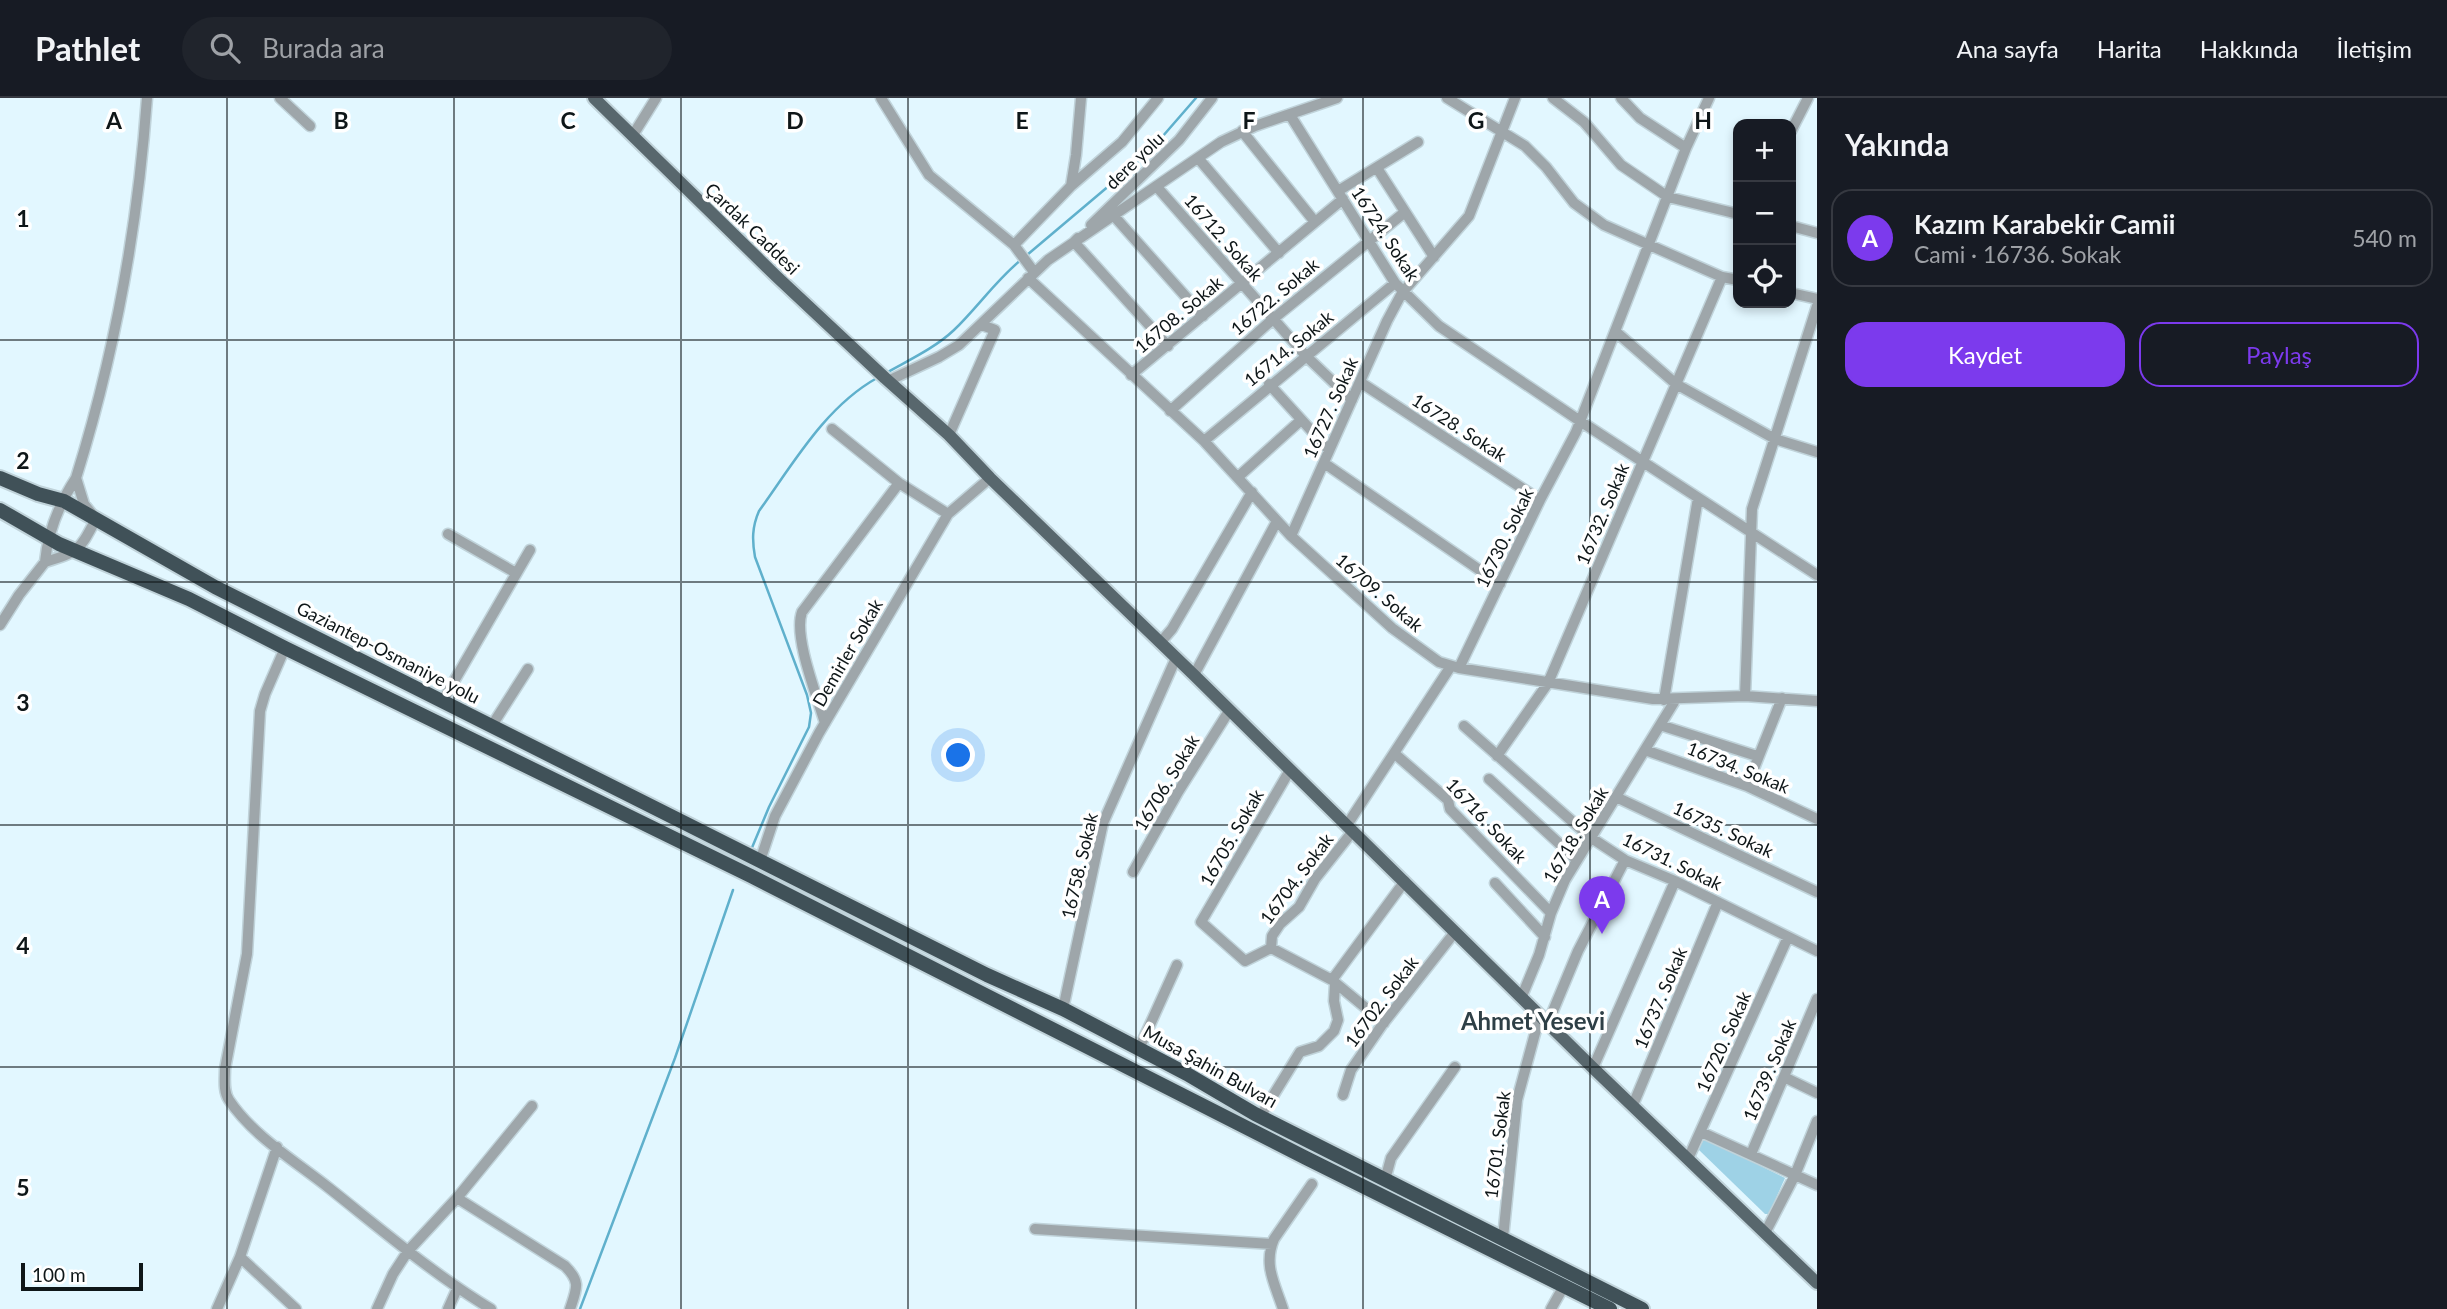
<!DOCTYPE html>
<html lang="tr">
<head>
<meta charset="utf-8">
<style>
  body { margin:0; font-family:Lato,sans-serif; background:#20242c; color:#f1f3f6 }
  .controls { position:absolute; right:21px; top:21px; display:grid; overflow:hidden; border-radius:14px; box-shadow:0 4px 10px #0003 }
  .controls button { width:63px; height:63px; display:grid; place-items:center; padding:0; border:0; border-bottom:2px solid #363941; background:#171b24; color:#f1f3f6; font:35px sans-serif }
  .scale { position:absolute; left:21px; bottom:18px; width:122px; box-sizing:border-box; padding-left:7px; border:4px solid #0e1618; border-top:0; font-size:19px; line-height:24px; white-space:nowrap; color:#0e1618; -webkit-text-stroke:5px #fff; paint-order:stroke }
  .you { position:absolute; left:959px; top:658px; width:24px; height:24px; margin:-18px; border:5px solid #fff; border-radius:50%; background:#1a73e8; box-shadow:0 0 0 10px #1a73e833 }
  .badge { display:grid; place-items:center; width:46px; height:46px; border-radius:50%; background:#7c3aed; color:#fff; font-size:23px; font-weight:700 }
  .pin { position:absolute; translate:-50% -58px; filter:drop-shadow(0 2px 4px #0008) }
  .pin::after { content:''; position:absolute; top:37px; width:24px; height:21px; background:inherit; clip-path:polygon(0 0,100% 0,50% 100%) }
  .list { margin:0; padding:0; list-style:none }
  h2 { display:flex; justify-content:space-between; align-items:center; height:91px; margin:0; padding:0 28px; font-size:30px }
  h2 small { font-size:23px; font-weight:400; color:#9ea1a6 }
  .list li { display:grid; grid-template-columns:46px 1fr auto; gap:21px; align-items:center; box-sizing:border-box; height:98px; margin:0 14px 14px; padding:0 14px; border:2px solid #363941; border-radius:21px }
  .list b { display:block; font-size:26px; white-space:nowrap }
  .list p { margin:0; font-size:23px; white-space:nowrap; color:#9ea1a6 }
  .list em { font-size:23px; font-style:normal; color:#9ea1a6 }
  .actions { display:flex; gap:14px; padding:21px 28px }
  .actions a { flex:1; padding:16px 0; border:2px solid #7c3aed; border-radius:21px; text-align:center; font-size:24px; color:#7c3aed }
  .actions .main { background:#7c3aed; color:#fff }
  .icon { flex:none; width:38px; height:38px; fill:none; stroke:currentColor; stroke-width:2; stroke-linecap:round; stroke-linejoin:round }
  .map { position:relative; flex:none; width:1817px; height:1211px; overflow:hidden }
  header { display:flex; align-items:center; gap:42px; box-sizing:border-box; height:98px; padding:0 35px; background:#171b24; border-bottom:2px solid #363941 }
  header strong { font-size:33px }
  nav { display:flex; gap:38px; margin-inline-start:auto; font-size:24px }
  .search { width:490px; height:63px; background:#20242c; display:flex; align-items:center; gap:18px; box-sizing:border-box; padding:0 24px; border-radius:38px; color:#9ea1a6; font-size:26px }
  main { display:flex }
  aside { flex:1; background:#171b24 }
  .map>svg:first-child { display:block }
  .green { fill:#9ed2e6 }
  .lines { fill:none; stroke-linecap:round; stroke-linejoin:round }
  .stream { stroke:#5fb0cc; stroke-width:2.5 }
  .minor-casing { stroke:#c0d3da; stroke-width:13 }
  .major-casing { stroke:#c0d3da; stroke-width:16 }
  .highway-casing { stroke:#c0d3da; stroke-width:18 }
  .minor { stroke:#9ea6aa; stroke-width:10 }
  .major { stroke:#58676d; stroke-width:12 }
  .highway { stroke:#405158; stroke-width:14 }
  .grid { fill:none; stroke:#0e1618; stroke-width:2; stroke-opacity:0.55 }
  .labels { text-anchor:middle; stroke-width:7; stroke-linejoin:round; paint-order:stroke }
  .street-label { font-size:18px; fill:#0e1618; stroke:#fff }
  .district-label { font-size:24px; font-weight:bold; fill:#2e3f46; stroke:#fff }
  .grid-label { font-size:23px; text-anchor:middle; font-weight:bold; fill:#0e1618; stroke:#fff; stroke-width:7; stroke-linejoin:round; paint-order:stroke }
</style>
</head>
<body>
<header>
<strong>Pathlet</strong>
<div class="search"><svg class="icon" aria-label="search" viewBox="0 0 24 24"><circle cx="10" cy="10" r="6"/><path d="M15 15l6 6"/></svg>Burada ara</div>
<nav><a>Ana sayfa</a><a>Harita</a><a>Hakkında</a><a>İletişim</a></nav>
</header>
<main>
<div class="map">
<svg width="1817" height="1211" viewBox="0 0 1817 1211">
  <rect width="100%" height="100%" fill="#e2f7ff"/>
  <path class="green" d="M1705 1040 1785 1080 1769 1116H1765L1698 1051Z"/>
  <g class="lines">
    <path class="stream" d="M1027 157 1149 54 1196 0
      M886 275C909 262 935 250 954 232 978 209 996 182 1022 161
      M751 752 769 709 809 629 811 615 807 597 755 459C752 442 752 429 759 413 793 366 825 309 877 280
      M580 1211 675 960 733 792"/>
    <g class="minor-casing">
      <path id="minor" d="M280 0 310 28
        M881 0 929 77 1014 147 1034 174
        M1447 0 1525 48 1546 69 1574 105 1604 127 1722 179 1738 182
        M1553 0 1584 24 1621 67 1668 99 1738 116
        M1621 0 1640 20 1686 50
        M1290 17 1395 185 1439 228 1580 323 1817 477
        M1242 33 1315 124
        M1791 33 1808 0
        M633 37 656 0
        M1198 60 1279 155
        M1377 70 1434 159
        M1071 88 1122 44 1158 0
        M1157 89 1306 258 1352 302
        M1338 93 1418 44
        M1114 118 1203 218
        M1091 127 1179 42 1212 0
        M1791 128 1817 135
        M1078 140 1074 144 1168 248
        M1014 147 1071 88 1076 57 1081 0
        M1028 180 1204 343 1291 438 1392 530 1439 564 1459 570 1653 601 1745 598 1817 603
        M1791 195 1817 201
        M1615 233 1676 286 1775 341 1817 354
        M1131 277 1343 101
        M890 282 939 259 959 247 1048 162 1221 44 1255 28 1337 0
        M1360 284 1540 402
        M1269 286 1329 352
        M1170 313 1273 221 1405 114
        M832 331 899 385 948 416
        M949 337 995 232 982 227
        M1204 343 1395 185
        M1324 365 1500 486
        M1238 379 1300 323
        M76 380C114 258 138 127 147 0
        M76 380 84 406 96 421C79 453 80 453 45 464 48 433 59 406 76 380Z
        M448 436 516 475
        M1291 438 1387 223 1402 195 1469 118 1515 0
        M0 527 19 497 45 464
        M1160 545 1172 531 1252 394
        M285 550 265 596 260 613 247 856 225 971C225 981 223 993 229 1002 253 1038 295 1063 329 1090 382 1132 433 1176 491 1211
        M1459 570 1540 402 1576 334 1686 50 1709 0
        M1194 577 1277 423
        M1745 598 1752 411 1817 208
        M1664 602 1698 400
        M442 604 530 452
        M825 625C817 598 793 538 802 514L899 385
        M1660 627 1757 658
        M1464 628 1590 739 1625 762 1675 783 1817 853
        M491 629 528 571
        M1645 652 1747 688 1817 721
        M1395 656 1448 702 1450 711 1551 815
        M1497 658 1548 585 1722 179
        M1290 672 1201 824 1245 863 1271 850 1332 882 1384 925
        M1489 681 1576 761
        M1747 688 1782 600
        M1616 699 1817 794
        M1347 727 1451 568
        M760 763 775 718 819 635 948 416 990 380
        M1133 774 1178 694 1229 613
        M1495 785 1545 839
        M1271 850 1272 838 1280 826 1299 809 1315 781 1353 733
        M1332 882 1405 783
        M1522 898 1539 857 1551 815 1565 782 1676 601
        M1063 911 1103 725 1176 560
        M1548 925 1578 853 1625 762
        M1139 951 1177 867
        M1593 970 1675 783
        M1784 979 1817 995
        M1343 997 1351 972 1382 927 1455 834
        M1633 1007 1718 804
        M1260 1019 1300 954 1319 948 1334 933 1338 922 1334 903 1335 886
        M1701 1034 1817 1087
        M1751 1056 1817 901
        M1688 1061 1788 839
        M1385 1082 1391 1060 1455 969
        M457 1100 565 1168C581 1184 577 1190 570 1211
        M1035 1131 1272 1146
        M1765 1135 1795 1077 1817 1023
        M1503 1140 1517 1002 1540 917
        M240 1159 296 1211
        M217 1211 240 1159 277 1049
        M377 1211 393 1176 408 1153 457 1100 532 1008
        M448 1211 457 1191
        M1283 1211C1275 1186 1263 1167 1274 1141L1312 1086
        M1551 1211 1564 1188"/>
    </g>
    <g class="major-casing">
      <path id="major" d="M594 0 776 178 885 280 949 337 990 380 1194 577 1593 970 1817 1185"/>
    </g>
    <g class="highway-casing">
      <path id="highway" d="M0 380 38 396 64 403 215 489 987 877 1063 911 1187 976 1255 1016 1642 1211
        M0 412 59 446 189 501 285 550 751 778 1306 1060 1610 1211"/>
    </g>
    <use href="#minor" class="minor"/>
    <use href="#major" class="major"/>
    <use href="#highway" class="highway"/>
  </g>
  <path class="grid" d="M227 0V1211M454 0V1211M681 0V1211M908 0V1211M1136 0V1211M1363 0V1211M1590 0V1211M0 242H1817M0 484H1817M0 727H1817M0 969H1817"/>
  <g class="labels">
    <g class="street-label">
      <text transform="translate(1135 63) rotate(-44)" y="6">dere yolu</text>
      <text transform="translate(752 131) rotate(44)" y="6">Çardak Caddesi</text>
      <text transform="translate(1385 136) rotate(57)" y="6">16724. Sokak</text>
      <text transform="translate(1223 140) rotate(49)" y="6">16712. Sokak</text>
      <text transform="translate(1275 199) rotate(-40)" y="6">16722. Sokak</text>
      <text transform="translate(1179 217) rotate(-40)" y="6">16708. Sokak</text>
      <text transform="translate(1289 251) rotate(-39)" y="6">16714. Sokak</text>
      <text transform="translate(1331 310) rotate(-66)" y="6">16727. Sokak</text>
      <text transform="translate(1459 330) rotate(33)" y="6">16728. Sokak</text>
      <text transform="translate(1603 416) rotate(-67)" y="6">16732. Sokak</text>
      <text transform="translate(1505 440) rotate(-64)" y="6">16730. Sokak</text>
      <text transform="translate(1379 495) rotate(41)" y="6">16709. Sokak</text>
      <text transform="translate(388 555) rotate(27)" y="6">Gaziantep-Osmaniye yolu</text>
      <text transform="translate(848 555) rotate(-60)" y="6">Demirler Sokak</text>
      <text transform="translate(1738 670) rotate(22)" y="6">16734. Sokak</text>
      <text transform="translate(1167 685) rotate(-59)" y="6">16706. Sokak</text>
      <text transform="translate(1486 723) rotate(47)" y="6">16716. Sokak</text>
      <text transform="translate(1723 732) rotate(25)" y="6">16735. Sokak</text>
      <text transform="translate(1576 737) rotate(-59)" y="6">16718. Sokak</text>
      <text transform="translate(1232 740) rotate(-60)" y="6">16705. Sokak</text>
      <text transform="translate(1672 764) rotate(26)" y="6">16731. Sokak</text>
      <text transform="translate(1080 768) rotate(-77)" y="6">16758. Sokak</text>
      <text transform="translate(1297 781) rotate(-53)" y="6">16704. Sokak</text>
      <text transform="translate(1661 900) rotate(-67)" y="6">16737. Sokak</text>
      <text transform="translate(1382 904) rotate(-53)" y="6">16702. Sokak</text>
      <text transform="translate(1724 944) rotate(-66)" y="6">16720. Sokak</text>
      <text transform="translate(1210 969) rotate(29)" y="6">Musa Şahin Bulvarı</text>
      <text transform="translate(1770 972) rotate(-67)" y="6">16739. Sokak</text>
      <text transform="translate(1498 1047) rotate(-83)" y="6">16701. Sokak</text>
    </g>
    <g class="district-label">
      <text x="1533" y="932">Ahmet Yesevi</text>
    </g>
  </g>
  <g class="grid-label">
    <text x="114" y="31">A</text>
    <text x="341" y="31">B</text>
    <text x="568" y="31">C</text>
    <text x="795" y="31">D</text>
    <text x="1022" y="31">E</text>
    <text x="1249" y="31">F</text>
    <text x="1476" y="31">G</text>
    <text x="1703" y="31">H</text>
    <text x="23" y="129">1</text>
    <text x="23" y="371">2</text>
    <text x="23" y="613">3</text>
    <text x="23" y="856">4</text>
    <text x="23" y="1098">5</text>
  </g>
</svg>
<div class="controls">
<button>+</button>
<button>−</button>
<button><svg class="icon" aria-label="locate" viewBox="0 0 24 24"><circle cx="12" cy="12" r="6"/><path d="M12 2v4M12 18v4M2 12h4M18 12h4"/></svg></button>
</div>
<div class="scale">100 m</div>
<div class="you"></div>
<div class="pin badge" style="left:1602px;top:836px">A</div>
</div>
<aside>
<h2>Yakında<small></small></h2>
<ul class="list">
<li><span class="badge">A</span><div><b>Kazım Karabekir Camii</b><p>Cami · 16736. Sokak</p></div><em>540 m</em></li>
</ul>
<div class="actions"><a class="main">Kaydet</a><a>Paylaş</a></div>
</aside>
</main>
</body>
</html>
